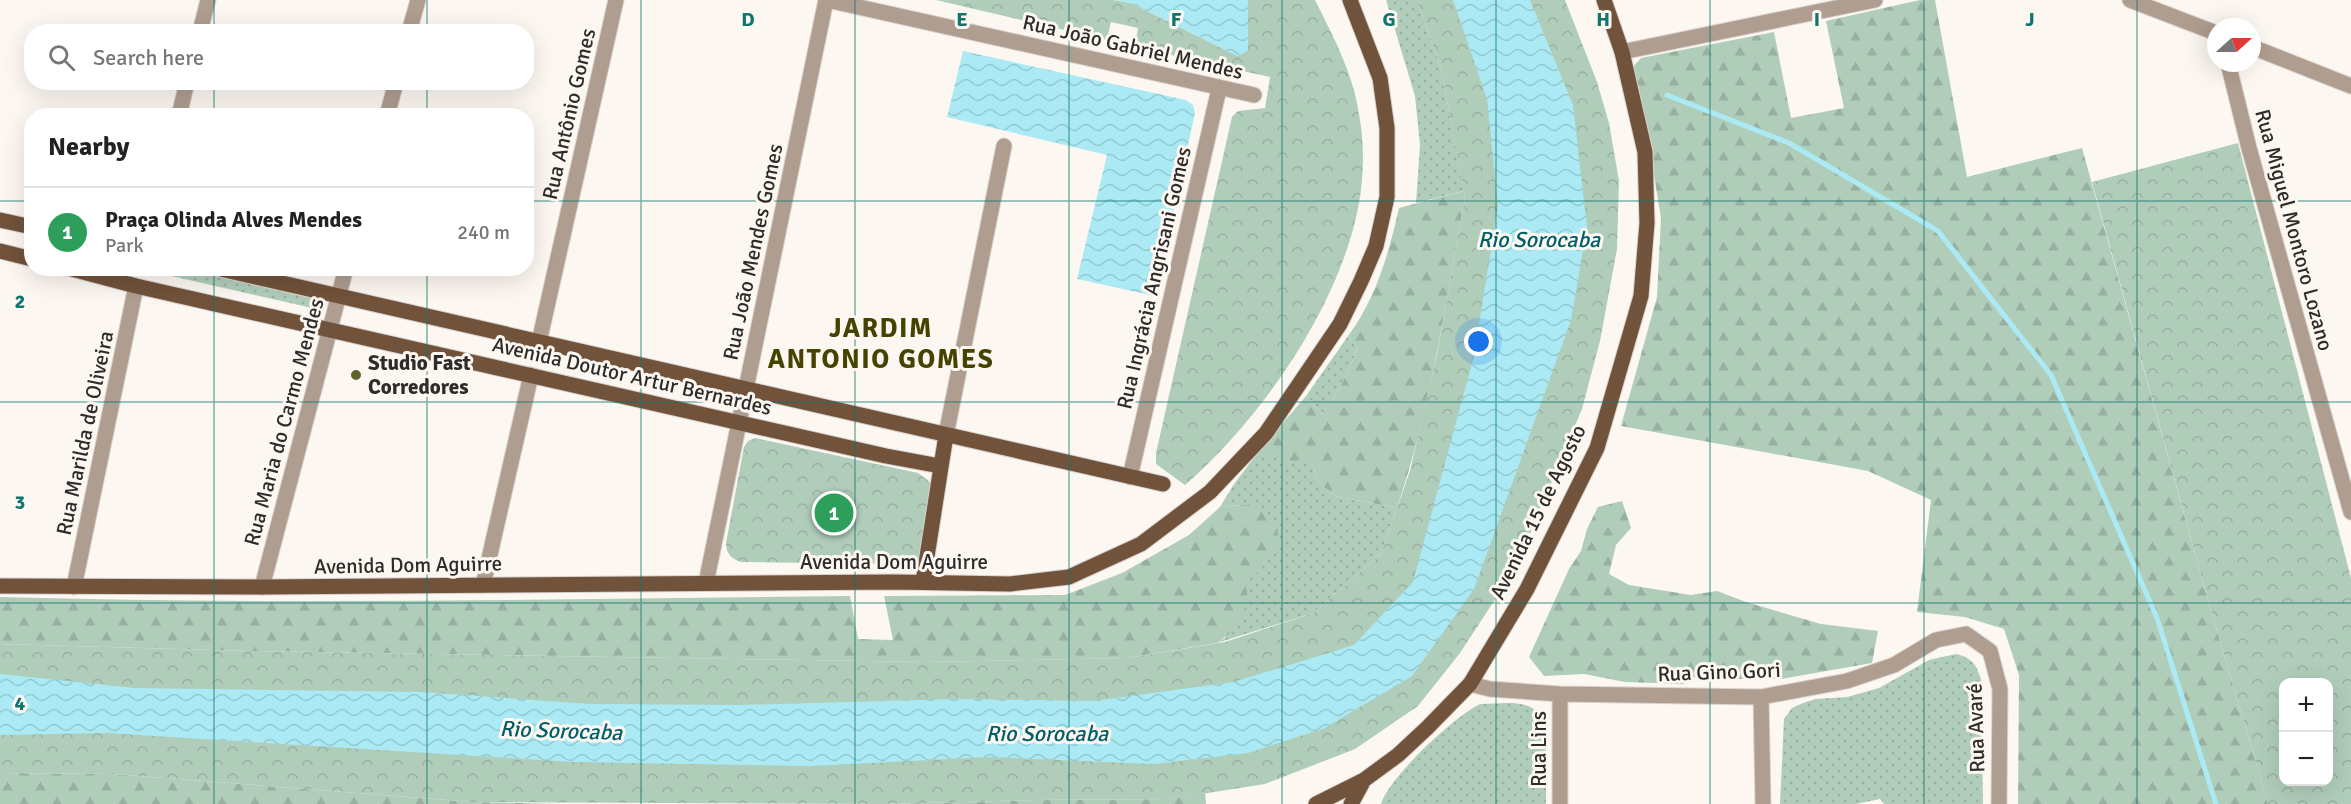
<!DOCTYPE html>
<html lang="en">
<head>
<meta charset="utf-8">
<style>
  body { margin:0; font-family:Signika,sans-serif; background:#f2f2f2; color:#222 }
  .controls { position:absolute; right:18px; bottom:18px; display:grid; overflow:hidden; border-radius:12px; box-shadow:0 6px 24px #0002 }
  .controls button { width:54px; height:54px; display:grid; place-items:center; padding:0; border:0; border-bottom:2px solid #e0e0e0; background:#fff; color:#222; font:30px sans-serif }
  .compass { position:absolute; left:2207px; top:18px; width:54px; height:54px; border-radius:50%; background:#fff; box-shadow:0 6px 24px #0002; rotate:69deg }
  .you { position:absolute; left:1479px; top:342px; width:21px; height:21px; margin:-15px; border:4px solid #fff; border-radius:50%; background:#1a73e8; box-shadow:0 0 0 9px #1a73e833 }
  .badge { display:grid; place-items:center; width:39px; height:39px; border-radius:50%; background:#62602d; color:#fff; font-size:20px; font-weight:700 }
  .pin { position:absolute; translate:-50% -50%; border:3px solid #fff; box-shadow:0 2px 6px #0006 }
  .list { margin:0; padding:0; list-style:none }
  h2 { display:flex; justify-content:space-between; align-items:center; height:78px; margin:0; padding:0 24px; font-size:26px }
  h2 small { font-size:20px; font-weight:400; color:#767676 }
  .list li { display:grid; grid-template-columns:39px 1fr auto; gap:18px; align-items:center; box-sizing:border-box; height:90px; padding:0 24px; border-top:2px solid #e0e0e0 }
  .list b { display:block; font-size:22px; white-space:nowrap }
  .list p { margin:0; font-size:20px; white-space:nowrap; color:#767676 }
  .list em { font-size:20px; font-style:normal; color:#767676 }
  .icon { flex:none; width:33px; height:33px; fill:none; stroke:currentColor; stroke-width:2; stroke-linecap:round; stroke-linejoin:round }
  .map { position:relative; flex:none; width:2351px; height:804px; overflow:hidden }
  .search { position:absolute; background:#fff; box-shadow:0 6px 24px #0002; left:24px; top:24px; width:510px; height:66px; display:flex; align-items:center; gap:15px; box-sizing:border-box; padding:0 21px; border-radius:24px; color:#767676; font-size:22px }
  .panel { position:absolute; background:#fff; box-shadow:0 6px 24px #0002; left:24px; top:108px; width:510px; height:168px; border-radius:24px }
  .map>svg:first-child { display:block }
  .grass { fill:url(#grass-dots) }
  .forest { fill:url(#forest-firs) }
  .park { fill:url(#park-crowns); fill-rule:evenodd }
  .water { fill:url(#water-waves) }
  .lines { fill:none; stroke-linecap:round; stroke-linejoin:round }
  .stream { stroke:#abeaf4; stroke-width:5 }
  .minor-casing { stroke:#d8d2ce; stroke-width:17 }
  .major-casing { stroke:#d8d2ce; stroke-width:17 }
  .minor { stroke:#af9d8f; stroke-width:15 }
  .major { stroke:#71523a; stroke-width:15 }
  .grid { fill:none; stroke:#0f766e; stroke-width:1.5; stroke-opacity:0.55 }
  .poi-dot { fill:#62602d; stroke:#fdf7f2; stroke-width:2 }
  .labels { text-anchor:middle; stroke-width:6; stroke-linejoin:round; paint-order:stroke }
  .street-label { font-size:21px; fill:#2e2c2a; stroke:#fdf7f2 }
  .poi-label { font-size:21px; font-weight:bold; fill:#2e2c2a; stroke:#fdf7f2; text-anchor:start }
  .water-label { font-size:22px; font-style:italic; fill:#005e69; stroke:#fdf7f2 }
  .district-label { font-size:27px; font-weight:bold; letter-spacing:1.5px; fill:#464300; stroke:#fdf7f2 }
  .grid-label { font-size:20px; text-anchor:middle; font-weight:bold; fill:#0f766e; stroke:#fdf7f2; stroke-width:6; stroke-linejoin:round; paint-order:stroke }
</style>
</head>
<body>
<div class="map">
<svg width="2351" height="804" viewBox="0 0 2351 804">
  <defs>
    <pattern id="grass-dots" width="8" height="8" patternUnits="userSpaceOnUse" patternTransform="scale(1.5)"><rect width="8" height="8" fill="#b0cdba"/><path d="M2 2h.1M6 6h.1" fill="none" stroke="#98b0a0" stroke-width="1.8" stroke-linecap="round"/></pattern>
    <pattern id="forest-firs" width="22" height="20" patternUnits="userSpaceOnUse" patternTransform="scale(1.5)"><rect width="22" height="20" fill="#b0cdba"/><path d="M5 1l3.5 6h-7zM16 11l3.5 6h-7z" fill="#98b0a0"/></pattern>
    <pattern id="park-crowns" width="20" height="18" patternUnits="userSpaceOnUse" patternTransform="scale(1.5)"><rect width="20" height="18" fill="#b0cdba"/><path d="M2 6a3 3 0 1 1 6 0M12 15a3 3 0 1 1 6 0" fill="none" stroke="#98b0a0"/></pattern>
    <pattern id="water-waves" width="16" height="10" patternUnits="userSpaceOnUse" patternTransform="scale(1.5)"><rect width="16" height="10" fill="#abeaf4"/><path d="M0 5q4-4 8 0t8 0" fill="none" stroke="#93c9d1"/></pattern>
  </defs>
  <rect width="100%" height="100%" fill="#fdf7f2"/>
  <path class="grass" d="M1386 0H1417L1441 68 1464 191 1416 203 1420 145 1415 96Z
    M141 269H192L317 296 321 302 319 307 312 308Z
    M1348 336 1357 348C1349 373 1338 393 1322 414L1306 396Z
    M1262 447 1313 466 1318 482 1335 496 1397 508 1381 554 1313 613 1217 643 1225 638 1245 582 1260 570 1251 504 1220 507 1234 484Z
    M1956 654C1972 658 1976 664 1981 679L1983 804H1884L1880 799 1856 804H1780L1784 719 1792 708 1803 703 1816 699 1847 697 1879 688 1929 660Z
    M1480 704C1507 704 1538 696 1546 728V804H1381C1389 777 1455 716 1480 704Z"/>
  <path class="forest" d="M1920 0H1935L1967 177 2082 148 2206 593 2268 804H2018L2019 675 2004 629 1965 617 1917 612 1931 500 1868 471 1621 426 1657 297 1661 218 1650 151 1631 69 1641 58 1774 32 1791 118 1844 108 1826 21Z
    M1464 191 1465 198C1446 301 1431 408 1397 508L1335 496 1318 482 1313 466 1271 456 1262 447 1306 396 1322 414C1338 393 1349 373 1357 348L1348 336C1376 299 1389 252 1399 208Z
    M1622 501 1631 528 1616 545 1609 574 1629 585 1691 595 1717 591 1746 602 1821 624 1878 631 1872 663 1781 679H1737L1707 670 1683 684 1625 682 1584 674 1544 676 1529 657 1569 569 1581 551 1587 529 1598 507Z
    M1251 504 1276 522 1279 539 1260 571 1245 582C1253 606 1237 630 1217 643L1127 658 925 662 250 651 0 644V597C283 605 567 599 850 596L858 639 893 640 884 596 1065 595 1122 573 1189 535 1220 507Z
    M0 773 113 774 473 802 558 804H0Z
    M1205 793 1206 804H884L1032 800 1170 799Z"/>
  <path class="park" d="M936 0H1113L1131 3 1238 56 1248 50V0H1315C1333 36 1353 73 1359 114 1365 145 1364 182 1357 213 1336 311 1260 420 1185 485L1156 464V453L1232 117 1238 111 1265 108 1270 77 1135 47 1138 28 1111 22 1107 40Z
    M1417 0H1565L1597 82 1609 123 1619 181 1617 249 1600 341 1582 409 1530 534 1498 595 1460 653 1418 706 1355 749 1265 784 1170 799 1032 800 884 804 473 802 113 774 0 773V644L250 651 925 662 1127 658 1225 642 1313 613 1381 554 1410 471 1437 354 1465 198 1441 68Z
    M2238 143 2351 578V804H2268L2206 593 2092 182ZM2284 682H2328V782H2284Z
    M755 438 918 473 929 481 938 498 920 559 906 564 741 562C731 559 726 553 726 543L744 447 748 441Z"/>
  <path class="water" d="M1113 0H1248V50L1238 56 1131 3Z
    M1453 0H1530L1573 105 1587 227 1571 320 1474 589 1412 676 1325 728 1248 753 1154 764 989 757 811 766 573 762 107 733 0 735V674L134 688 421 692 590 704 740 705 957 699 1094 701 1234 682 1354 645 1413 582 1474 356 1498 206 1487 99Z
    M963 51 1186 100 1193 105 1195 113 1155 296 1077 279 1107 155 947 117Z"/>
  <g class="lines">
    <path class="stream" d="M1667 95 1789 143 1938 231 2051 375 2157 618 2216 804"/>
    <g class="minor-casing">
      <path id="minor" d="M827 0 1254 95
        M2130 0 2216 33
        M200 32 208 0
        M409 32 418 0
        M2252 47 2351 86
        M1622 52 1875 0
        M2228 63 2249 148 2351 512
        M179 116 187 82
        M387 116 396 82
        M539 342 616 0
        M946 435 1004 146
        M1130 477 1219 89
        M706 583 826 0
        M483 585 531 375
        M74 587 136 286
        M262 587 346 268
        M1470 684 1490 689 1560 694 1761 697 1847 681 1894 665 1936 640 1966 634 1990 651 2000 689 1999 804
        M1560 694V804
        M1761 697 1763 804"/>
    </g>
    <g class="major-casing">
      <path id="major" d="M0 220 32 227
        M0 251 32 259
        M68 268 136 286 886 456 940 466
        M216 268 1163 484
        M923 582 946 435
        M0 586 262 587 895 582 1010 584 1069 577 1141 544 1210 492 1266 433 1340 324 1361 281 1376 246 1387 197V128L1380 78 1350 0
        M1316 804 1364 780 1398 755 1427 728 1470 684 1527 589 1597 448 1641 296 1647 223 1645 152 1622 52 1604 0
        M1351 804 1364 780"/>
    </g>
    <use href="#minor" class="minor"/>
    <use href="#major" class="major"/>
  </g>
  <path class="grid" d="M214 0V32M427 0V32M641 0V804M855 0V804M1069 0V804M1282 0V804M1496 0V804M1710 0V804M1924 0V804M2137 0V804M214 82V116M427 82V116M0 201H32M526 201H2351M214 268V804M427 268V804M0 402H2351M0 603H2351"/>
  <circle class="poi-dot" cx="356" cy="375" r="6"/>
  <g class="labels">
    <g class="street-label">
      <text transform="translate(1133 47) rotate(13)" y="7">Rua João Gabriel Mendes</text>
      <text transform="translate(569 114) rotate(-77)" y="7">Rua Antônio Gomes</text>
      <text transform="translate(2294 230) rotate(75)" y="7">Rua Miguel Montoro Lozano</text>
      <text transform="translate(753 252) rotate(-78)" y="7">Rua João Mendes Gomes</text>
      <text transform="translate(1154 278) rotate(-77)" y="7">Rua Ingrácia Angrisani Gomes</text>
      <text transform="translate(632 376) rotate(13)" y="7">Avenida Doutor Artur Bernardes</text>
      <text transform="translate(284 422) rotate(-75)" y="7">Rua Maria do Carmo Mendes</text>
      <text transform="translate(85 433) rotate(-78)" y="7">Rua Marilda de Oliveira</text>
      <text transform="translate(1538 512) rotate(-64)" y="7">Avenida 15 de Agosto</text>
      <text x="894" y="569">Avenida Dom Aguirre</text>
      <text transform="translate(408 565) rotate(-1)" y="7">Avenida Dom Aguirre</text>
      <text transform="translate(1719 672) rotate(-2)" y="7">Rua Gino Gori</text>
      <text transform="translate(1976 728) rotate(-92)" y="7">Rua Avaré</text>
      <text transform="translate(1539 749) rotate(-90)" y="7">Rua Lins</text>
    </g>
    <g class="poi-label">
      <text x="368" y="370">Studio Fast<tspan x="368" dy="24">Corredores</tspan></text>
    </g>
    <g class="water-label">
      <text x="1539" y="247">Rio Sorocaba</text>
      <text transform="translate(561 730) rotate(2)" y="8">Rio Sorocaba</text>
      <text x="1047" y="741">Rio Sorocaba</text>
    </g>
    <g class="district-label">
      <text x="881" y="337">JARDIM<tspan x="881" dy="31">ANTONIO GOMES</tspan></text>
    </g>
  </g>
  <g class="grid-label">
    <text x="748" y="26">D</text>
    <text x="962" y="26">E</text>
    <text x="1176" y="26">F</text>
    <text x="1389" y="26">G</text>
    <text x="1603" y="26">H</text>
    <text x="1817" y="26">I</text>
    <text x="2030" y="26">J</text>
    <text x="20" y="308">2</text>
    <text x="20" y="509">3</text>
    <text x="20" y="710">4</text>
  </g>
</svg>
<div class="controls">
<button>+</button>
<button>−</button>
</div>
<svg class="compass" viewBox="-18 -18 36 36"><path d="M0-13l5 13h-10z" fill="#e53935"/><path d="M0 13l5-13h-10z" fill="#767676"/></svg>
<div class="you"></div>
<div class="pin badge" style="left:834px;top:513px;background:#2e9e5b">1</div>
<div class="search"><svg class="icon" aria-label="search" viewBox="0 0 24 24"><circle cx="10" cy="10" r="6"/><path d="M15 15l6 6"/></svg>Search here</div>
<section class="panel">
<h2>Nearby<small></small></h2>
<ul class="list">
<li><span class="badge" style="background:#2e9e5b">1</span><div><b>Praça Olinda Alves Mendes</b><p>Park</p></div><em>240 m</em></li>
</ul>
</section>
</div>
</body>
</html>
